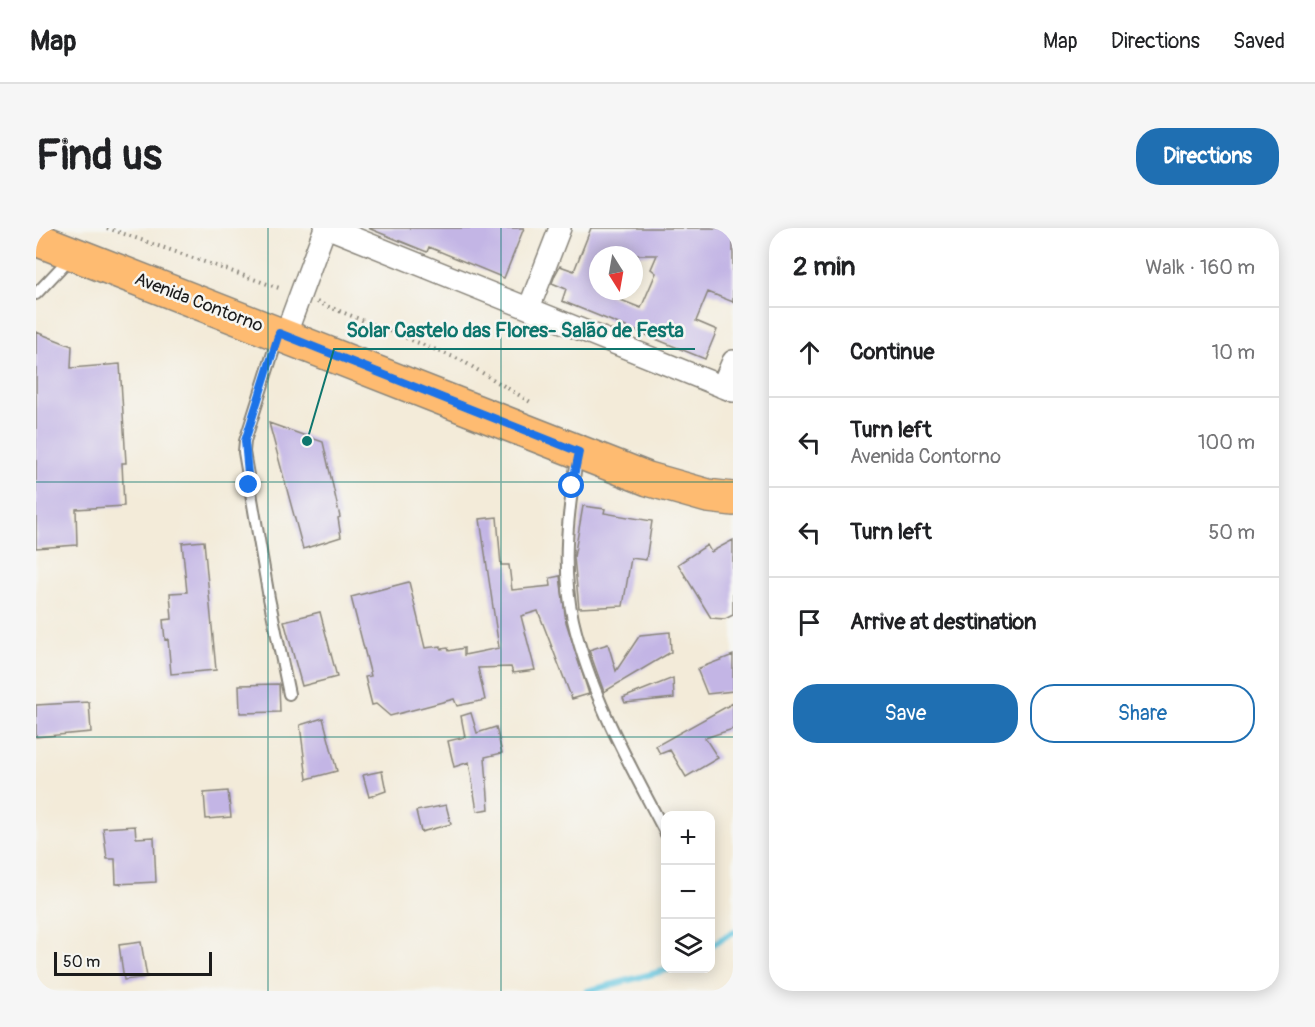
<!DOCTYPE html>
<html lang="en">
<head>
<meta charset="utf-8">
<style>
  body { margin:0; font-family:Pangolin,sans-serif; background:#f6f6f6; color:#202124 }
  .controls { position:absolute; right:18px; bottom:18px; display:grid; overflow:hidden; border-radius:12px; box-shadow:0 3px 15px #0003 }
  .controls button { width:54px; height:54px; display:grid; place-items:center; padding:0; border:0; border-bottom:2px solid #e0e0e0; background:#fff; color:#202124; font:30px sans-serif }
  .compass { position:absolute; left:553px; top:18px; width:54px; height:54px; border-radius:50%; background:#fff; box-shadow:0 3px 15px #0003; rotate:169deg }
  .scale { position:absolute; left:18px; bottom:15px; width:158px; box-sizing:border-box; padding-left:6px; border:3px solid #1c1c1c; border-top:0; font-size:16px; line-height:21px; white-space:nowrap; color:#1c1c1c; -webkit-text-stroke:4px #f6f6f2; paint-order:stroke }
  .stop { position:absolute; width:18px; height:18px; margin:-14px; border:4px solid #1a73e8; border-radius:50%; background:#fff }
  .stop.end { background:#1a73e8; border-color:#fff; box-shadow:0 2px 6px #0008 }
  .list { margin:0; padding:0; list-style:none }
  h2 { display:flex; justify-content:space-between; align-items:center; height:78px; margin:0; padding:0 24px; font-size:26px }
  h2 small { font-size:20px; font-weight:400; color:#757577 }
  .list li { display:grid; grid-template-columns:39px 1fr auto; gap:18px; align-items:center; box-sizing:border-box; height:90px; padding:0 24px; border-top:2px solid #e0e0e0 }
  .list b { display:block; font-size:22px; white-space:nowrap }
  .list p { margin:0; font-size:20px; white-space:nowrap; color:#757577 }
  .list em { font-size:20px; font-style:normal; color:#757577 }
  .actions { display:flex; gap:12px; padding:18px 24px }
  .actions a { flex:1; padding:14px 0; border:2px solid #1f6fb2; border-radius:24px; text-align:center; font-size:21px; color:#1f6fb2 }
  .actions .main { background:#1f6fb2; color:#fff }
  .icon { flex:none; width:33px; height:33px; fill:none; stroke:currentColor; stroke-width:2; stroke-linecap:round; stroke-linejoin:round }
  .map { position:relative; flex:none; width:697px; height:763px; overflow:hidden; border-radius:24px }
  header { display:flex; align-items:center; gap:36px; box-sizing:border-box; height:84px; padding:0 30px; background:#fff; border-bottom:2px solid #e0e0e0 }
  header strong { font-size:28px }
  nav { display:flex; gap:33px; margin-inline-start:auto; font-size:21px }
  .intro { display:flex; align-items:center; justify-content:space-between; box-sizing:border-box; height:144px; padding:0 36px }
  h1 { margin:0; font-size:42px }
  .button { padding:15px 27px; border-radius:24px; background:#1f6fb2; color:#fff; font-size:21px; font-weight:700 }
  main { display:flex; gap:36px; padding:0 36px }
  aside { flex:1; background:#fff; border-radius:24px; box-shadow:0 3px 15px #0003 }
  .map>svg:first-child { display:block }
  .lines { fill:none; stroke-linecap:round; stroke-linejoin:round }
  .stream { stroke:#61c5df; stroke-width:6 }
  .building { fill:#c3b5e5; fill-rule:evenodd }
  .service-casing { stroke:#88847a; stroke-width:14 }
  .minor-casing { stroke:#88847a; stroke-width:24 }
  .primary-casing { stroke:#88847a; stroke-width:36 }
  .path { stroke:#88847a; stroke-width:4; stroke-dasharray:1.5 4.5; stroke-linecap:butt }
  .service { stroke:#fff; stroke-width:10 }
  .minor { stroke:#fff; stroke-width:21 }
  .primary { stroke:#febb71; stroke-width:33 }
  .route { stroke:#1a73e8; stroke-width:8 }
  .grid { fill:none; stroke:#0f766e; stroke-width:1.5; stroke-opacity:0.55 }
  .labels { text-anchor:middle; stroke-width:5; stroke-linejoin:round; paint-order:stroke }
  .street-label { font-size:18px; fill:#1c1c1c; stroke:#f6f6f2 }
  .leader { fill:none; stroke:#0f766e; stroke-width:2 }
  .callout-dot { fill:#0f766e; stroke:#f6f6f2; stroke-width:2 }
  .callout-label { font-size:20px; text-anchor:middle; font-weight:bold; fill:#0f766e; stroke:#f6f6f2; stroke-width:5; stroke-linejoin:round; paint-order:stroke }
</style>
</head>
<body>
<header>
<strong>Map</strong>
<nav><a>Map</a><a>Directions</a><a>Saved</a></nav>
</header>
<div class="intro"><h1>Find us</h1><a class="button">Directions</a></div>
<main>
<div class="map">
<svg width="697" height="763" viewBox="0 0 697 763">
  <rect width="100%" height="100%" fill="#f6f6f2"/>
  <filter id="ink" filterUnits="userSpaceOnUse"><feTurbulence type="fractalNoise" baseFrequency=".0167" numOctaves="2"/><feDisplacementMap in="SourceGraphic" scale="12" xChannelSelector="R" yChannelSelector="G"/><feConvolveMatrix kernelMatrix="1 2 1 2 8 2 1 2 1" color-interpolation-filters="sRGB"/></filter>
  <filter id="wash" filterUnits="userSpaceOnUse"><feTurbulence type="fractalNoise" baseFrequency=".008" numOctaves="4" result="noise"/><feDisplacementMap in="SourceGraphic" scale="24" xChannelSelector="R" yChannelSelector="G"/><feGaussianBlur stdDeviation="1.35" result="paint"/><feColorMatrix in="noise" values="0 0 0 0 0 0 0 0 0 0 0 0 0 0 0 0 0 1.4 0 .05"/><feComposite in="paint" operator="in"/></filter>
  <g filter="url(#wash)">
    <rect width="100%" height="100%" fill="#f3ebd9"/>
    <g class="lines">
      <path class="stream" d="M674 718 697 704
        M552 763 638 740"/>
    </g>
    <g id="blocks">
      <path class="building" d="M332 0H488L468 50 393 19 391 24Z
        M555 0H697V74L672 64 660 93 681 102 669 131 526 73 530 61 516 55 519 47 524 38 538 43ZM562 27H621L615 41 620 45 605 80 562 63Z
        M0 104 36 118 35 140 84 136 90 235H86L88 278 40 281 41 317 0 320Z
        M233 195 287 214 304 289 302 290 305 309 267 321Z
        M547 278 569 281 568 285 616 293 610 332 595 330 587 378 543 380 538 329Z
        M461 289 465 337H473L476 362 515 358 514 350 524 348 530 394 553 466 536 471 502 383 485 388 499 442 477 445 475 439 442 440 449 472 421 478 418 471 354 488 340 476 336 477 329 449 335 448 315 369 373 354 389 420 405 418V421L412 420 413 423 428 420V427L463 420 444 291Z
        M697 312V387L689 391 675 390 642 336 671 317 675 324Z
        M168 313 180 442 135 446 132 411 129 412 127 392 136 391 134 365 151 364 146 315Z
        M284 384 301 449 266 458 248 393Z
        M634 404 635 424 568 464 553 422 572 416 580 443 604 407Z
        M697 427V463L671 466 661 441Z
        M637 450 638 470 589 475 587 470Z
        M243 456 244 484 204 485 203 457Z
        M53 474 55 504 0 509V477Z
        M697 475V501L669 510 682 530 650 549 634 522 624 526 620 518Z
        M435 485 441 505 460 499 466 525 449 529 453 581 441 583 433 534 418 539 412 513 429 509 425 488Z
        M287 490 301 543 271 551 264 497Z
        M346 543 350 563 333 569 327 547Z
        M192 563 195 589 170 591 168 565Z
        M410 577 415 596 385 604 380 583Z
        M99 598 100 610 118 609 120 654 80 656 79 631H71L67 600Z
        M105 714 111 749 88 752 83 717Z"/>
    </g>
  </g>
  <g filter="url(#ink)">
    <use href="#blocks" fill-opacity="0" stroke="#88847a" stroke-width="1.5"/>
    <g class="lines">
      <g class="service-casing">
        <path id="service" d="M0 66 34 30
          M242 109 209 213 208 224 233 370 253 466
          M542 227C532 281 525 338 537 392 555 469 594 537 630 606"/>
      </g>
      <g class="minor-casing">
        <path id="minor" d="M293 0 697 163
          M493 80 524 0
          M249 108 289 0
          M686 159 697 133"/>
      </g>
      <g class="primary-casing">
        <path id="primary" d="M0 11 612 251 672 268 697 271"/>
      </g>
      <path class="path" d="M71 0 246 61
        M281 74 425 132 496 175"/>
      <use href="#service" class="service"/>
      <use href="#minor" class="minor"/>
      <use href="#primary" class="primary"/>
    </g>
  </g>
  <g class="lines" filter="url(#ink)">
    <path class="route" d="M213 257 209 213 243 105 543 224 536 258"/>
  </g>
  <path class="grid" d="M232 0V763M465 0V763M0 254H697M0 509H697"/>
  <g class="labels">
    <g class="street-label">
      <text transform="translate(163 74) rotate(21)" y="6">Avenida Contorno</text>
    </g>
  </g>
  <path class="leader" d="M271 213L298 121H659"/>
  <circle class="callout-dot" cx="271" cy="213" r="6"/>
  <g class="callout-label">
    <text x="479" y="109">Solar Castelo das Flores- Salão de Festa</text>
  </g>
</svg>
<div class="controls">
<button>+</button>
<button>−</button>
<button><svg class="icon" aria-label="layers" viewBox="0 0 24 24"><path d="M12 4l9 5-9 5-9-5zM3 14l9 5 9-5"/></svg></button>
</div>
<svg class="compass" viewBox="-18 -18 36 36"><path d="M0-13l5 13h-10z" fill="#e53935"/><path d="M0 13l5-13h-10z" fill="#757577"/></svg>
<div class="scale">50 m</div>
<div class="stop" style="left:536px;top:258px"></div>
<div class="stop end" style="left:213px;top:257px"></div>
</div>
<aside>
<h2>2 min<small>Walk · 160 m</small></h2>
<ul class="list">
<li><svg class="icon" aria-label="ahead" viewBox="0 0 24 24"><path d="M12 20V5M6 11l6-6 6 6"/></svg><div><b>Continue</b></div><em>10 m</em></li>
<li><svg class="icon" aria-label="left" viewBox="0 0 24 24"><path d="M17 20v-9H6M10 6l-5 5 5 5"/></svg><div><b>Turn left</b><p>Avenida Contorno</p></div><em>100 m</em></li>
<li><svg class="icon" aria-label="left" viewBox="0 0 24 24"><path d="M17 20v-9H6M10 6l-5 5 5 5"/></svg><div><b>Turn left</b></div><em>50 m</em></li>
<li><svg class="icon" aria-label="arrive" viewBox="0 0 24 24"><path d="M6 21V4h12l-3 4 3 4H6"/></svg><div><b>Arrive at destination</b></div></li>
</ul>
<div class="actions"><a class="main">Save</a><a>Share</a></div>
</aside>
</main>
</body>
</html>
